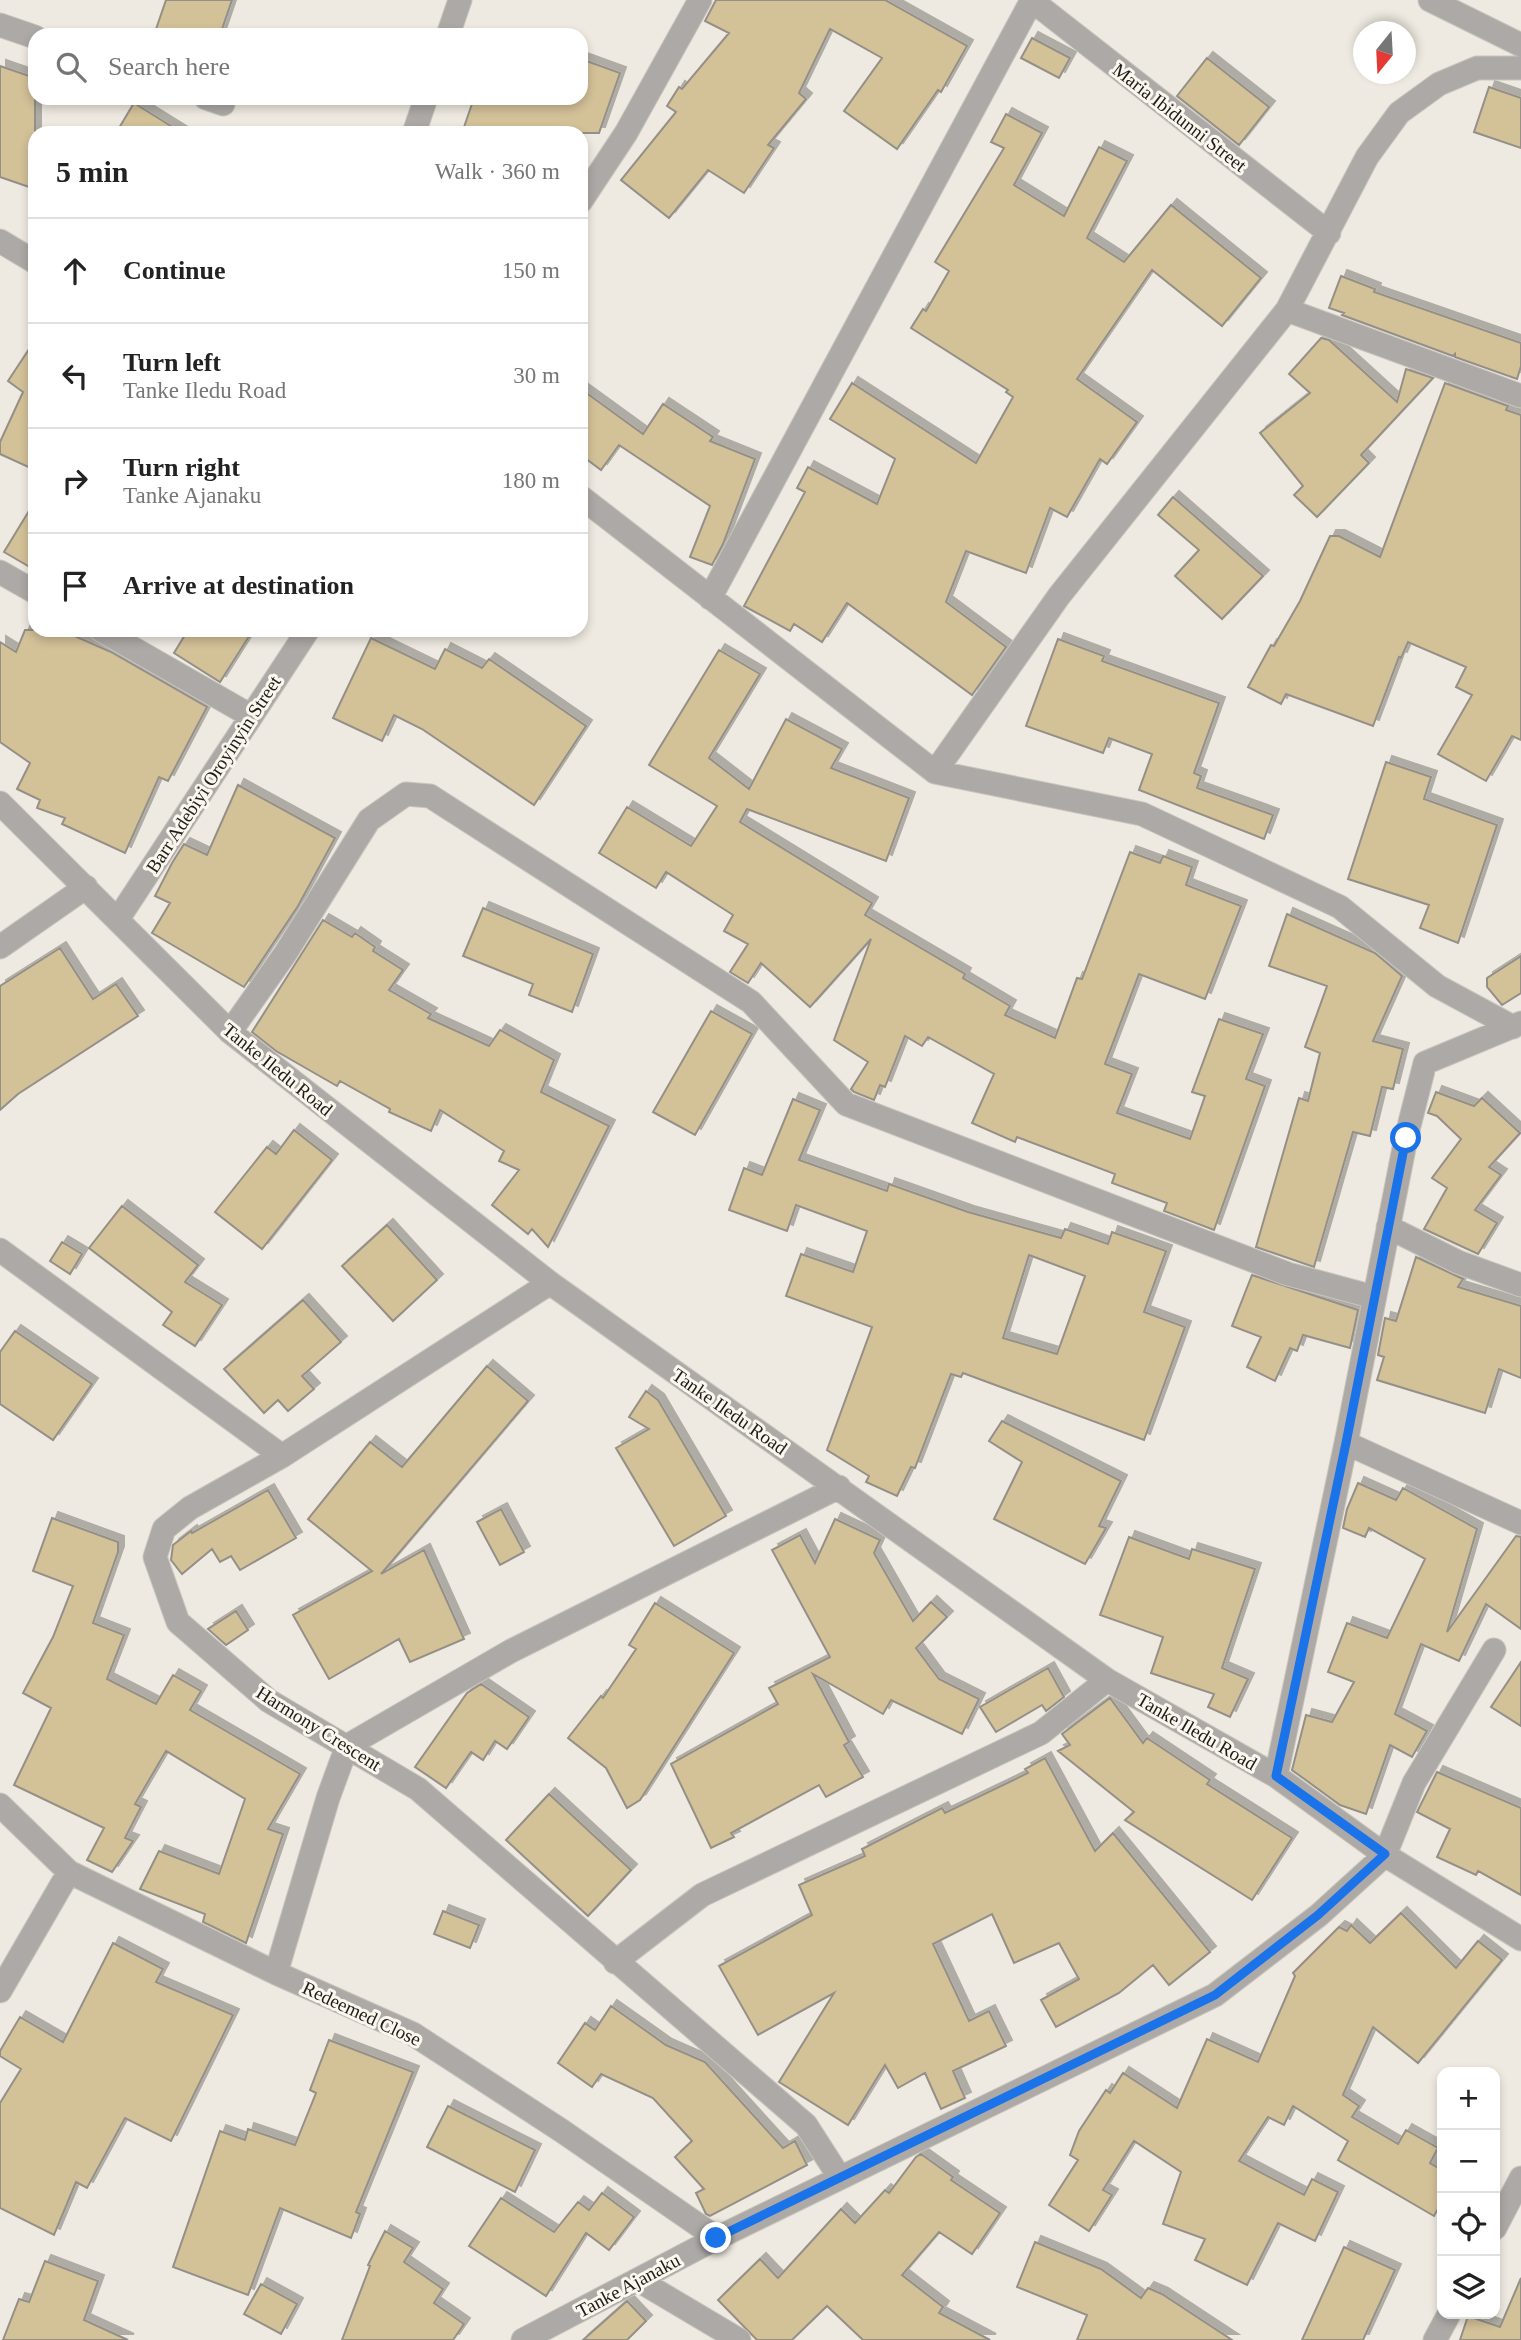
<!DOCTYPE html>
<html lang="en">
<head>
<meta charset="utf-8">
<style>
  body { margin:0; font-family:Georgia,serif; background:#f6f6f6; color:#222 }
  .controls { position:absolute; right:21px; bottom:21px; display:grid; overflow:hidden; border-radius:14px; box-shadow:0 4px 10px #0003 }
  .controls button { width:63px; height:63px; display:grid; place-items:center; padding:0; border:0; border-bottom:2px solid #e0e0e0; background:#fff; color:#222; font:35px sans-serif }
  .compass { position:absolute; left:1353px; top:21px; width:63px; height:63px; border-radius:50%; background:#fff; box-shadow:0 4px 10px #0003; rotate:198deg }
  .stop { position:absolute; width:21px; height:21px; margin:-16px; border:5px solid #1a73e8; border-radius:50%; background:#fff }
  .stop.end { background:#1a73e8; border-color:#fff; box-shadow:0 2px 7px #0008 }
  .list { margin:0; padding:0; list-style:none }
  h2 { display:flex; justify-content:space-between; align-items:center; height:91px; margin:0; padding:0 28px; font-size:30px }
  h2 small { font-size:23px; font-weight:400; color:#767676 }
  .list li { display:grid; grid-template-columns:46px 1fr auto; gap:21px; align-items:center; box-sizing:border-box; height:105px; padding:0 28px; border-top:2px solid #e0e0e0 }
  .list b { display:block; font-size:26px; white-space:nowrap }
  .list p { margin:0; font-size:23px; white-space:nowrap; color:#767676 }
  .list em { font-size:23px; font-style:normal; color:#767676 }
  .icon { flex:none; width:38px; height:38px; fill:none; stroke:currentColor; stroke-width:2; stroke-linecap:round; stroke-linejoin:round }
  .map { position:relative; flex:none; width:1521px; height:2340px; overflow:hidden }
  .search { position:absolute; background:#fff; box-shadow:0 4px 10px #0003; left:28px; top:28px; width:560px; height:77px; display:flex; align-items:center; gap:18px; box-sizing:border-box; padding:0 24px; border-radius:21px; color:#767676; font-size:26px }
  .panel { position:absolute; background:#fff; box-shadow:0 4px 10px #0003; left:28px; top:126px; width:560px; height:511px; border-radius:21px }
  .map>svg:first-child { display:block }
  .building { fill:#d3c198; stroke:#949087; stroke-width:2; fill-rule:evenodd; filter:url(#shadow) }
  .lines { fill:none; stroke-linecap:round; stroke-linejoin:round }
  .street-casing { stroke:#c8c5bd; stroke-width:25 }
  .street { stroke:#ada9a7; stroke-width:23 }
  .route { stroke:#1a73e8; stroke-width:9 }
  .labels { text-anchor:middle; stroke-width:6; stroke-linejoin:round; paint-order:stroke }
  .street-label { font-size:19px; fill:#1d1c18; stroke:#fcf7ee }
</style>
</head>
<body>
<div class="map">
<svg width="1521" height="2340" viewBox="0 0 1521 2340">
  <defs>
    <filter id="shadow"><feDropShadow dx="6" dy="-6" stdDeviation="0" flood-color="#0004"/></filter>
  </defs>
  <rect width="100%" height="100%" fill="#eeeae1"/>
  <path class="building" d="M166 0H232L220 35H154Z
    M716 0H885L967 46 941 92 938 90 897 149 844 111 882 58 830 29 799 93 806 99 768 145 774 148 744 193 708 170 669 218 621 180 676 112 667 106 679 87 682 89 729 33 705 21Z
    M1032 38 1070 58 1059 78 1021 58Z
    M1207 58 1269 107 1239 145 1177 96Z
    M581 59 620 73 599 133H462L474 98H581Z
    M0 66 35 78V189L0 177Z
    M1489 87 1521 98V148L1474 132Z
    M134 103 182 133H116Z
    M1006 114 1042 133 1014 185 1064 216 1099 147 1127 161 1087 238 1124 262 1171 205 1261 278 1222 326 1152 270 1077 379 1137 422 1107 464 1100 459 1067 517 1050 508 1026 573 966 551 946 602 1006 647 972 695 847 603 822 642 794 624 790 631 744 606 805 492 797 488 808 467 877 504 895 459 830 419 852 383 976 463 1013 397 1006 392 1008 390 911 328 923 309 926 311 949 271 935 262 1004 148 991 142Z
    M1341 276 1375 289 1374 292 1521 343V366L1517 379 1455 357V354L1453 356 1342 315 1344 313 1329 308Z
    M1321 338 1329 340 1397 402 1406 369 1433 378 1361 455 1369 463 1317 517 1294 495 1303 486 1260 433 1310 393 1289 374Z
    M35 340V470L0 454V442L23 392 8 381Z
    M1445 383 1508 406 1506 410 1521 415V740L1512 736 1486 781 1438 754 1472 695 1456 687 1466 667 1408 642 1401 658 1399 657 1373 726 1286 694 1281 704 1248 687 1271 645 1274 646 1300 601 1330 536H1339L1380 557Z
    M581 389 643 434 663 404 713 437 710 441 755 459 723 544 712 565 690 557 710 506 619 445 601 470 581 455Z
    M1173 497 1263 576 1222 619 1175 576 1199 550 1158 515Z
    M35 501V570L4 552Z
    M25 630H61L111 652 207 707 168 781 159 777 125 853 62 824 65 818 37 808 40 800 17 789 30 763 0 742V642L16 652Z
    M188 630H253L220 682 174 653Z
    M371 638 435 669 445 649 482 668 489 659 586 726 534 805 422 729 394 715 382 741 333 718Z
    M1058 639 1104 656 1102 661 1219 703 1194 773 1201 776 1197 788 1273 815 1264 839 1139 790 1152 754 1109 738 1103 753 1026 726Z
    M719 650 760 674 709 758 749 789 786 719 842 749 831 768 909 798 886 861 747 809 740 822 872 903 865 915 965 974 963 978 1010 1006 1005 1015 1055 1038 1077 978 1082 979 1130 852 1160 863 1163 856 1192 867 1186 885 1241 906 1205 999 1139 974 1105 1064 1132 1074 1117 1113 1190 1139 1205 1096 1192 1092 1219 1019 1263 1034 1246 1079 1265 1086 1214 1230 1164 1211 1167 1203 1112 1183 1115 1174 1017 1137 1015 1142 972 1123 994 1074 928 1037 922 1046 905 1036 885 1087 880 1085 874 1100 854 1092 851 1089 868 1062 834 1040 871 939 810 1007 761 963 748 983 730 972 748 944 724 931 733 915 666 872 656 888 599 853 627 807 691 846 717 806 649 765Z
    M1386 762 1431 777 1424 799 1497 825 1458 943 1420 928 1429 905 1348 879Z
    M238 785 335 838 298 906 244 987 152 933 170 903 155 896 172 863 184 844 207 855Z
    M483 908 593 954 572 1012 529 995 533 984 463 956Z
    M1287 914 1375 953 1402 976 1373 1041 1403 1049 1393 1089 1382 1087 1370 1136 1353 1132 1314 1267 1256 1247 1299 1098 1308 1101 1320 1053 1305 1047 1327 986 1269 966Z
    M323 920 352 937 355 933 375 947 373 951 403 970 389 990 431 1014 428 1018 489 1046 500 1030 554 1060 541 1092 609 1126 548 1247 532 1229 528 1234 492 1205 519 1170 499 1161 504 1151 440 1110 431 1131 389 1112 390 1109 340 1081 337 1086 276 1051 252 1032Z
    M60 948 93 999 116 984 138 1016 18 1094 0 1110V986Z
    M1521 956V993L1502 1005 1487 987V978Z
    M711 1011 752 1034 695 1135 653 1112Z
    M1436 1092 1474 1106 1482 1098 1520 1133 1489 1167 1501 1175 1475 1210 1497 1223 1478 1254 1424 1229 1447 1188 1432 1178 1461 1139 1437 1116 1428 1113Z
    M793 1099 820 1110 799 1160 887 1191 889 1184 968 1212 1061 1238 1065 1229 1108 1244 1112 1232 1166 1251 1144 1312 1185 1327 1144 1440 963 1373 961 1377 951 1374 915 1468 911 1467 897 1496 866 1482 869 1476 827 1450 872 1327 786 1296 801 1254 853 1272 867 1231 796 1205 787 1231 729 1210 744 1168 762 1175ZM1029 1255 1085 1276 1057 1354 1003 1338Z
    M294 1130 332 1160 262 1249 215 1212 267 1147 276 1154Z
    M122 1206 198 1265 185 1282 222 1305 195 1346 163 1325 172 1312 89 1248Z
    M387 1225 437 1280 393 1321 342 1266Z
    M62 1242 82 1254 70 1274 50 1261Z
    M1416 1257 1463 1279 1458 1287 1521 1306V1378L1499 1369 1485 1413 1377 1380 1384 1357 1378 1355 1385 1318 1396 1321Z
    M1252 1275 1358 1310 1350 1348 1303 1335 1297 1351 1290 1348 1275 1381 1247 1367 1261 1337 1232 1326Z
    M303 1300 341 1342 302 1376 314 1389 288 1411 278 1400 264 1413 224 1369Z
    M15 1331 92 1384 53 1440 0 1404V1352Z
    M487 1366 528 1401 381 1574 424 1550 464 1639 410 1662 399 1639 329 1679 293 1615 372 1571 308 1519 370 1442 402 1467Z
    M646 1391 658 1400 726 1516 674 1546 616 1448 649 1429 629 1417Z
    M1002 1421 1121 1481 1099 1526 1106 1528 1085 1564 994 1519 1022 1462 989 1441Z
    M1358 1483 1396 1500 1403 1488 1477 1529 1447 1632 1516 1536 1521 1537V1629L1486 1604 1459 1661 1421 1644 1395 1714 1427 1731 1412 1757 1390 1745 1366 1814 1340 1805 1292 1770 1306 1715 1332 1722 1354 1682 1328 1672 1347 1623 1387 1638 1425 1559 1369 1528 1365 1537 1343 1528 1347 1509Z
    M268 1490 296 1538 240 1570 231 1556 220 1562 212 1549 182 1574 171 1560 173 1545 191 1531 192 1533Z
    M501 1509 524 1552 500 1565 477 1522Z
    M52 1518 118 1542V1552L93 1623 124 1635 107 1679 156 1704 173 1675 201 1691 190 1710 300 1774 268 1829 283 1834 246 1943 203 1922 205 1914 140 1889 159 1851 219 1874 245 1799 166 1751 135 1804 141 1807 125 1838 133 1841 112 1872 87 1860 104 1828 14 1785 51 1708 23 1693 53 1637 73 1586 33 1571Z
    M835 1519 880 1540 874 1553 913 1621 931 1602 947 1617 916 1648 939 1679 979 1699 962 1734 891 1700 883 1714 813 1674 849 1742 844 1745 863 1777 826 1797 819 1785 731 1833 734 1837 711 1848 671 1764 778 1704 769 1688 830 1657 772 1550 800 1535 815 1563Z
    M1129 1537 1189 1559 1192 1549 1255 1569 1222 1668 1248 1679 1230 1717 1208 1707 1214 1694 1151 1673 1163 1637 1100 1615Z
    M655 1603 734 1653 640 1800 627 1808 606 1768 568 1738 601 1696 603 1698 636 1649 629 1645Z
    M236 1611 248 1630 226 1645 208 1629Z
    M1521 1662V1726L1491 1707Z
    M1048 1668 1064 1697 1046 1711 1042 1705 996 1732 980 1707Z
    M481 1684 529 1717 507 1749 495 1741 483 1760 471 1752 446 1788 415 1767 467 1693Z
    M1110 1698 1143 1743 1147 1738 1210 1780 1207 1784 1292 1838 1252 1900 1125 1820 1134 1812 1058 1751 1070 1745 1062 1734Z
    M1045 1758 1095 1851 1113 1833 1210 1952 1169 1985 1153 1965 1119 1993 1056 2027 1041 2000 1079 1979 1059 1943 1014 1963 992 1914 933 1944 969 2021 989 2011 1006 2046 953 2071 965 2098 941 2109 925 2073 898 2088 885 2065 848 2125 779 2082 834 1993 758 2035 719 1966 812 1915 799 1885 865 1856 862 1849 942 1808 945 1813 1028 1773 1025 1769Z
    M1437 1772 1521 1808V1895L1478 1871 1476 1875 1437 1857 1450 1829 1417 1812Z
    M549 1794 631 1870 588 1916 506 1840Z
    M443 1911 479 1925 470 1948 434 1934Z
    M1401 1913 1456 1968 1478 1941 1502 1960 1418 2063 1373 2027 1343 2095 1359 2106 1352 2117 1398 2144 1406 2130 1438 2148 1430 2163 1442 2170V2202L1434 2216 1338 2160 1348 2141 1293 2106 1284 2125 1268 2117 1239 2161 1304 2195 1312 2179 1338 2192 1315 2241 1278 2223 1247 2285 1195 2260 1205 2239 1163 2224 1181 2172 1134 2141 1103 2190 1112 2195 1089 2231 1049 2205 1078 2160 1070 2155 1079 2131 1106 2090 1110 2093 1123 2073 1177 2108 1207 2039 1258 2062 1295 1976 1293 1973 1339 1927 1347 1931 1351 1925 1370 1943Z
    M113 1943 163 1969 156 1982 233 2015 171 2141 125 2118 87 2188 76 2182 54 2235 0 2208V2103L21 2069 0 2056V2051L20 2017 63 2042Z
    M611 2006 666 2045 705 2062 783 2148 795 2141 807 2165 710 2216 706 2214 696 2193 704 2189 675 2157 692 2141 653 2098 601 2074 592 2087 558 2063 585 2023 595 2030Z
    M329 2040 413 2072 356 2212 360 2214 351 2238 280 2208 248 2295 173 2267 220 2131 245 2140 248 2129 295 2145 316 2093 310 2090Z
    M448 2106 535 2150 515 2192 427 2147Z
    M921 2154 953 2177 951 2180 1000 2213 972 2254 939 2232 902 2275 943 2307 939 2313 990 2340H863L827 2306 792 2340H757L718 2300 760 2259 778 2278 841 2209 855 2223 885 2190 889 2193 916 2157Z
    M602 2193 634 2217 609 2250 586 2233 546 2296 469 2246 501 2198 554 2232 578 2202 589 2210Z
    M385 2231 413 2248 404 2262 443 2289 434 2303 464 2324 453 2340H342L370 2266 368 2265Z
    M1035 2242 1101 2269 1141 2298 1148 2288 1162 2294 1232 2340H1077L1087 2315 1017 2287Z
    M1344 2247 1395 2270 1363 2340H1302Z
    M45 2261 98 2281 84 2320 128 2340H3L19 2299 29 2302Z
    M1521 2278V2340H1460L1468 2316 1500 2327Z
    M261 2284 297 2304 281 2334 244 2314Z
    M627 2301 646 2321 627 2340H583Z"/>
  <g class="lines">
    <g class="street-casing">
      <path id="street" d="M1031 0 1329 233
        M1430 0 1521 45
        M0 25 35 37
        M448 35 460 0
        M206 98 223 104
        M414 133 426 98
        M581 201 626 133 700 0
        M0 241 35 262
        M1287 310 1521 396
        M581 497 935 772 1142 814 1340 907 1437 986 1513 1027
        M0 572 35 592
        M710 598 1032 0
        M101 630 251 716
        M935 772 1059 596 1287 310 1367 157 1399 113 1439 84 1477 68H1521
        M0 803 230 1032 550 1283 1107 1680 1276 1776 1385 1855 1521 1939
        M118 919 308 630
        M0 947 86 887
        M230 1032 285 954 369 820 406 794 430 796 751 1002 846 1104 1288 1274 1374 1297
        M1388 1227 1458 1262 1521 1285
        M0 1250 282 1456
        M550 1283 282 1456 190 1508 164 1529 155 1557 178 1622 269 1701 418 1789 806 2125 840 2178
        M1346 1443 1521 1523
        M1276 1776 1346 1443 1406 1138 1425 1063 1521 1023
        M0 1805 69 1872 276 1973 413 2034 562 2131 717 2238
        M615 1962 702 1895 1041 1733 1107 1680
        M276 1973 328 1798 347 1746 511 1651 839 1487
        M0 1991 69 1872
        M1495 2228 1521 2178
        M638 2280 739 2340
        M523 2340 717 2238 1215 1995 1319 1915 1385 1855 1414 1783 1494 1650
        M1435 2340 1449 2314"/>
    </g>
    <use href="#street" class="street"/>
  </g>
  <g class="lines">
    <path class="route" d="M716 2238 1215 1995 1318 1915 1385 1854 1276 1776 1346 1443 1406 1138"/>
  </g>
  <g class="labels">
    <g class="street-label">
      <text transform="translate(1180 117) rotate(38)" y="7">Maria Ibidunni Street</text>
      <text transform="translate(213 774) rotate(-57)" y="7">Barr Adebiyi Oroyinyin Street</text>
      <text transform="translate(278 1069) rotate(39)" y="7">Tanke Iledu Road</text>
      <text transform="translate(730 1411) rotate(35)" y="7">Tanke Iledu Road</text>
      <text transform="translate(319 1728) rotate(32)" y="7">Harmony Crescent</text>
      <text transform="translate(1197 1731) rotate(30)" y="7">Tanke Iledu Road</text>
      <text transform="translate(362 2013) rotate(25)" y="7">Redeemed Close</text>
      <text transform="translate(628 2285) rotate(-28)" y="7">Tanke Ajanaku</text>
    </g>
  </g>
</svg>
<div class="controls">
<button>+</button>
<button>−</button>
<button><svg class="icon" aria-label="locate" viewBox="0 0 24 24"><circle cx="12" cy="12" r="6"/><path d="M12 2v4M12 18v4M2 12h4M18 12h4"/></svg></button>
<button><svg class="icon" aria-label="layers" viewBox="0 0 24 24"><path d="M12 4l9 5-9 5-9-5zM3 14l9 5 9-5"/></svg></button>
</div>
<svg class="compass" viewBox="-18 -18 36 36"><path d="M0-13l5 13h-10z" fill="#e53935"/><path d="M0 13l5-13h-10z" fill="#767676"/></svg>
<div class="stop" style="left:1406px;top:1138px"></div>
<div class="stop end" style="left:716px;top:2238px"></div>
<div class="search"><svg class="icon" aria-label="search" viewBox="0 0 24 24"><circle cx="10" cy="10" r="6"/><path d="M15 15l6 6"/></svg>Search here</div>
<section class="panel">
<h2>5 min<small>Walk · 360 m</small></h2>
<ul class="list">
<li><svg class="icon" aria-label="ahead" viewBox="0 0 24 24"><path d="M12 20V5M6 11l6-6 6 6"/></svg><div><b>Continue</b></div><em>150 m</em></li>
<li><svg class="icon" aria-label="left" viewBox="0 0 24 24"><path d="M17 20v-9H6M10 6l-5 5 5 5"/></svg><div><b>Turn left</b><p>Tanke Iledu Road</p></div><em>30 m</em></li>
<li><svg class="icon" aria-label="right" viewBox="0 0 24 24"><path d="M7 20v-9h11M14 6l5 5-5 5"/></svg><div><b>Turn right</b><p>Tanke Ajanaku</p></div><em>180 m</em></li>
<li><svg class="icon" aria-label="arrive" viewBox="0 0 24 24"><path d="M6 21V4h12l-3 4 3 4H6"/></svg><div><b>Arrive at destination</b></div></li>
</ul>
</section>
</div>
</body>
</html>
